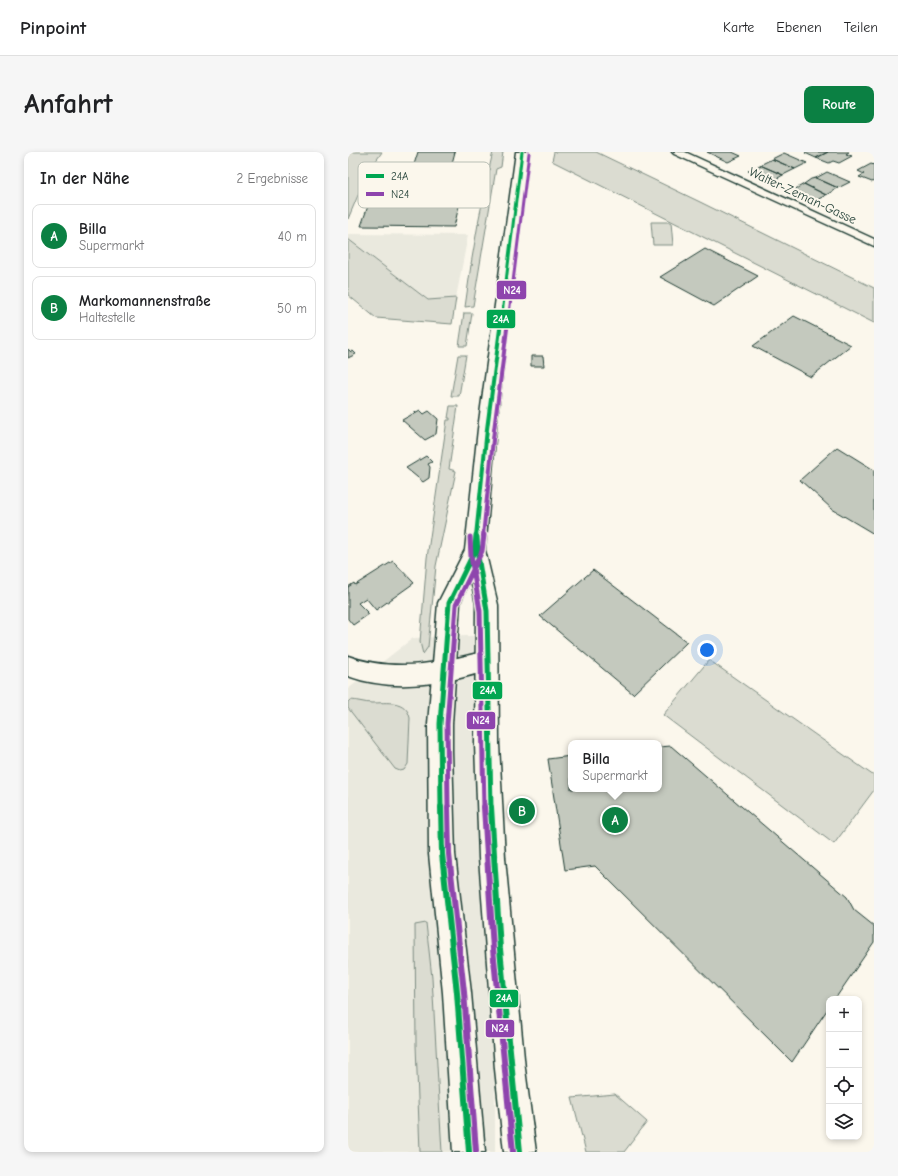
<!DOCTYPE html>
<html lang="de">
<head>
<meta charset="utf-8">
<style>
  body { margin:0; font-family:"Comic Neue",sans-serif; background:#f6f6f6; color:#202124 }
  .controls { position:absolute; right:12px; bottom:12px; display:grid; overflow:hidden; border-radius:8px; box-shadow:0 2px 6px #0003 }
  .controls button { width:36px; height:36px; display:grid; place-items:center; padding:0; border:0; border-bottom:1px solid #e0e0e0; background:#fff; color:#202124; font:20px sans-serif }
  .you { position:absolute; left:359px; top:498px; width:14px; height:14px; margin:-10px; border:3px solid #fff; border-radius:50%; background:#1a73e8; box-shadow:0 0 0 6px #1a73e833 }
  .badge { display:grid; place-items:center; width:26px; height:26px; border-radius:50%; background:#0b8043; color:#fff; font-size:13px; font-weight:700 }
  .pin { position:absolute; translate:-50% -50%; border:2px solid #fff; box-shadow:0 1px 4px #0006 }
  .popup { position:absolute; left:220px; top:588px; width:94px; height:52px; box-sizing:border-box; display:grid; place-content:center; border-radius:8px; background:#fff; filter:drop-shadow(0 1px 3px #0005); font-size:13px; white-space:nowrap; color:#757577 }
  .popup b { font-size:15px; color:#202124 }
  .popup::after { content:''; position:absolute; left:50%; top:100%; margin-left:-8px; border:8px solid transparent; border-top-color:#fff }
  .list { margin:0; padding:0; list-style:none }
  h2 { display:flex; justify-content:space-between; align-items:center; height:52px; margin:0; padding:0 16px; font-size:17px }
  h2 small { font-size:13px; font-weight:400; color:#757577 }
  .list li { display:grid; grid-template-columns:26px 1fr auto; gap:12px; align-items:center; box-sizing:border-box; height:64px; margin:0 8px 8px; padding:0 8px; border:1px solid #e0e0e0; border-radius:8px }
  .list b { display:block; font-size:15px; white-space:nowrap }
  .list p { margin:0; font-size:13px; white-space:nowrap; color:#757577 }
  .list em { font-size:13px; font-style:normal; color:#757577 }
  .icon { flex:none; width:22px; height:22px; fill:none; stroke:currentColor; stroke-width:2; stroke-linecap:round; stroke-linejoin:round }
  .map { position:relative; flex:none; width:526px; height:1000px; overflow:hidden; border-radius:8px }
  header { display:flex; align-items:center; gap:24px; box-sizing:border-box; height:56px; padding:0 20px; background:#fff; border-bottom:1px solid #e0e0e0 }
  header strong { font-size:19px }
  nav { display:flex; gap:22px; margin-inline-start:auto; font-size:14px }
  .intro { display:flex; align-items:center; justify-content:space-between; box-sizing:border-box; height:96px; padding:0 24px }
  h1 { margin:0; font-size:28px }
  .button { padding:10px 18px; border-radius:8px; background:#0b8043; color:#fff; font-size:14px; font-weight:700 }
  main { display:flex; gap:24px; padding:0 24px }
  aside { flex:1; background:#fff; border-radius:8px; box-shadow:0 2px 6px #0003 }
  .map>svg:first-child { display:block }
  .built { fill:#eae9de }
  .green { fill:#dbdcd1; stroke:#7d8c82 }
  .building { fill:#c4c9be; stroke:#1f3d34 }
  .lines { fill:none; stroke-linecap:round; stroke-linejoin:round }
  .service-casing { stroke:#1f3d34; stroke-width:3 }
  .minor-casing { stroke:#1f3d34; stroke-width:3 }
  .secondary-casing { stroke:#1f3d34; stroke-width:3 }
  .service { fill:#fbf7ec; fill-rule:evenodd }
  .minor { fill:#fbf7ec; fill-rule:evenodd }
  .secondary { fill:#fbf7ec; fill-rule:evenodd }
  .bus-1-far3-casing { stroke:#fbf7ec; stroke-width:5 }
  .bus-1-far2-casing { stroke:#fbf7ec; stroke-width:6 }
  .bus-1-far1-casing { stroke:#fbf7ec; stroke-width:8 }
  .bus-1-casing { stroke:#fbf7ec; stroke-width:10 }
  .bus-2-far3-casing { stroke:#fbf7ec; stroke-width:5 }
  .bus-2-far2-casing { stroke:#fbf7ec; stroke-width:6 }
  .bus-2-far1-casing { stroke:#fbf7ec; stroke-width:8 }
  .bus-2-casing { stroke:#fbf7ec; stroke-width:10 }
  .bus-1-far3 { stroke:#00a651; stroke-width:3 }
  .bus-1-far2 { stroke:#00a651; stroke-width:4 }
  .bus-1-far1 { stroke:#00a651; stroke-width:5 }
  .bus-1 { stroke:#00a651; stroke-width:6 }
  .bus-2-far3 { stroke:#8e44ad; stroke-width:3 }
  .bus-2-far2 { stroke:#8e44ad; stroke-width:4 }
  .bus-2-far1 { stroke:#8e44ad; stroke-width:5 }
  .bus-2 { stroke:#8e44ad; stroke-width:6 }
  .labels { text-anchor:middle; stroke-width:4; stroke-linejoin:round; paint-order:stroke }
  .far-street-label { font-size:13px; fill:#1f3d34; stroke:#fbf7ec }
  .key { fill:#fbf7ec; stroke:#b9bfb5; stroke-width:1 }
  .key-label { font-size:11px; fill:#1f3d34 }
  .line-badge { stroke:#fbf7ec; stroke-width:1.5 }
  .badge-label { font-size:11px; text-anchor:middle; font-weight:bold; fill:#fff }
</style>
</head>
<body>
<header>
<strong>Pinpoint</strong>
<nav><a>Karte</a><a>Ebenen</a><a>Teilen</a></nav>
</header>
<div class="intro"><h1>Anfahrt</h1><a class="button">Route</a></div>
<main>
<aside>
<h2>In der Nähe<small>2 Ergebnisse</small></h2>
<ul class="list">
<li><span class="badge">A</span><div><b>Billa</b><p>Supermarkt</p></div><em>40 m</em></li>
<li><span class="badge">B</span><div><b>Markomannenstraße</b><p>Haltestelle</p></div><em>50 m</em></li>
</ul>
</aside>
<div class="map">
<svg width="526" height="1000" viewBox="0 0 526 1000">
  <rect width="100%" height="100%" fill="#fbf7ec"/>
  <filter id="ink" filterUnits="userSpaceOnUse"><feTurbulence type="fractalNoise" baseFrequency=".025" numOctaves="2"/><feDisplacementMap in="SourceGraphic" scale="8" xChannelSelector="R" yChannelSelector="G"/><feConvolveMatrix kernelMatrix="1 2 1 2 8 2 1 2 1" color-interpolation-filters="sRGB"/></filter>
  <g filter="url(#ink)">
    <path class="built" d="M0 82 120 83 108 146 80 148 0 87Z
      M146 483 147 1000H0V537L65 486Z"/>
    <path class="green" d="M0 0H34L19 22 0 67Z
      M145 0H155L153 15 148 17 125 154 117 155 123 113H125L123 112 130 72 132 71H130L134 52 136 51H134L141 18 143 17H141Z
      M206 0H248L350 49 526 136V171L204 9Z
      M303 70H323L325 93H305Z
      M0 87 80 148 108 146 104 172 28 166 0 143Z
      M116 161H124L119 194H111Z
      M110 203H118L111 244H103Z
      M102 254H110L101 317 108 319 88 414 80 495 75 502 72 490 79 406 99 268H102V266H100Z
      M361 508 526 624V638L486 692 315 563Z
      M2 548C9 548 17 551 24 551 39 551 58 547 62 566L60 612 56 618 52 619 47 617 0 556V550Z
      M78 771 84 826 94 1000H72L68 893 67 773Z
      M267 942 299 970 276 1000H238L224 946Z"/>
    <path class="building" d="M70 0H107L95 45H113L106 75 13 74 29 28H61Z
      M359 0H384L393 4 380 10Z
      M458 0H480L468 6 457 1Z
      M480 0H501L498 2 504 4 491 11 485 9 481 11 468 6Z
      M436 1 459 11 447 17 424 7Z
      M424 7 447 17 435 23 412 13Z
      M523 12 526 13V29L524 30 511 25 516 22 510 19Z
      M412 13 435 23 423 30 400 19Z
      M479 20 502 30 490 36 468 26Z
      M468 26 490 36 478 43 456 32 463 27Z
      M456 32 478 43 467 49 444 39Z
      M357 97 410 124 366 154 312 125Z
      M446 164 503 193 463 225 405 194Z
      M0 197 3 200 5 199 8 202 0 206Z
      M183 204H195L196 214H183Z
      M72 258 76 262 81 259 90 267 88 282 77 288 54 268Z
      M489 295 526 318V382L484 357 452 328Z
      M78 304 84 310 80 312 82 315 81 326 75 330 58 316Z
      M45 409 66 431 28 458 18 446 10 451 21 462 5 473 0 467V435L6 431 7 433Z
      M245 418 339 490 285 542 192 464Z
      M323 594 499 745 506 758 526 774V790L487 847H481V855L444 910 247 714 217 718 200 607 223 604V637H311V595Z"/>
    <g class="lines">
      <g class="service-casing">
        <path id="service" d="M324 0H337L526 87V94L326 2Z"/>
      </g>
      <g class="minor-casing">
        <path id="minor" d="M138 499 146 502 149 509 146 516C101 532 46 541 0 524V504C46 521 92 511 138 499Z"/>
      </g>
      <g class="secondary-casing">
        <path id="secondary" d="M168 0H180L148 277 137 398 150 453 151 592 157 706 177 917 188 1000H156L147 917 131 706 127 592 128 453 123 427 112 451 104 572V599L107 702 123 841 137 1000H105L95 841 81 702 80 572 90 451 117 398 130 277Z"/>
      </g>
      <use href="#service" class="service"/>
      <use href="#minor" class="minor"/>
      <use href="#secondary" class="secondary"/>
      <g class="bus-1-far3-casing">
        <path id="bus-1-far3" d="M153 170 174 0"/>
      </g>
      <g class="bus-1-far2-casing">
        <path id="bus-1-far2" d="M128 384 139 277 153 169"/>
      </g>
      <g class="bus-1-far1-casing">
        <path id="bus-1-far1" d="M129 385 130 404 139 459 143 656
          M93 656 92 572 101 451 127 398 128 383"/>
      </g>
      <g class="bus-1-casing">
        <path id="bus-1" d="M93 655 94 702 109 841 121 1000
          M143 655 152 797 172 1000"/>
      </g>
      <g class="bus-2-far3-casing">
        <path id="bus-2-far3" d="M160 170 181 1"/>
      </g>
      <g class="bus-2-far2-casing">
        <path id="bus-2-far2" d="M135 384 146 278 160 169"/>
      </g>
      <g class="bus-2-far1-casing">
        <path id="bus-2-far1" d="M122 385 123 404 132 459 136 656
          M100 656 99 572 108 453 134 399 136 383"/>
      </g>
      <g class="bus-2-casing">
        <path id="bus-2" d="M100 655 101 702 116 840 128 999
          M136 655 145 797 165 1000"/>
      </g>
      <use href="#bus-1-far3" class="bus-1-far3"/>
      <use href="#bus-1-far2" class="bus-1-far2"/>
      <use href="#bus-1-far1" class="bus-1-far1"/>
      <use href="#bus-1" class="bus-1"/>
      <use href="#bus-2-far3" class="bus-2-far3"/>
      <use href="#bus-2-far2" class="bus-2-far2"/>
      <use href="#bus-2-far1" class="bus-2-far1"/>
      <use href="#bus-2" class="bus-2"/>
    </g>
  </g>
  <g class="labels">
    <g class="far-street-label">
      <text transform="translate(455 43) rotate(25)" y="5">Walter-Zeman-Gasse</text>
    </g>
  </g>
  <rect x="10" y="10" width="132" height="46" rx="6" class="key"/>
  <rect x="18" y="22" width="18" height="4" fill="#00a651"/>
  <rect x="18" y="40" width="18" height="4" fill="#8e44ad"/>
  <g class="key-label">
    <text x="43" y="28">24A</text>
    <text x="43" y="46">N24</text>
  </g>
  <g class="line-badge">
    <rect x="148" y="128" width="31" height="20" rx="4" fill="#8e44ad"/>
    <rect x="138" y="157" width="30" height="20" rx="4" fill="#00a651"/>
    <rect x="124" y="529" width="31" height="19" rx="4" fill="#00a651"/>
    <rect x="118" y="559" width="30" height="19" rx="4" fill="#8e44ad"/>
    <rect x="141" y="837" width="30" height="19" rx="4" fill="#00a651"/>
    <rect x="137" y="867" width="30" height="19" rx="4" fill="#8e44ad"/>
  </g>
  <g class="badge-label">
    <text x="164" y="142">N24</text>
    <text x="153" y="171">24A</text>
    <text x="140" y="542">24A</text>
    <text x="133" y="572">N24</text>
    <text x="156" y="850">24A</text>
    <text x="152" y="880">N24</text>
  </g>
</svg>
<div class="controls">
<button>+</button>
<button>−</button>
<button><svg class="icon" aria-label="locate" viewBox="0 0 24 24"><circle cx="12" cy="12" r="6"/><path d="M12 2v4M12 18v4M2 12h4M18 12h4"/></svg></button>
<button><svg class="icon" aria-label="layers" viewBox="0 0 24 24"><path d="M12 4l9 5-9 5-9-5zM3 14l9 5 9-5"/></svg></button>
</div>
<div class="you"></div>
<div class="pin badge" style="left:267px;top:668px">A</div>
<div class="popup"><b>Billa</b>Supermarkt</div>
<div class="pin badge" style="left:174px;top:659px">B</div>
</div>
</main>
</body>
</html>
